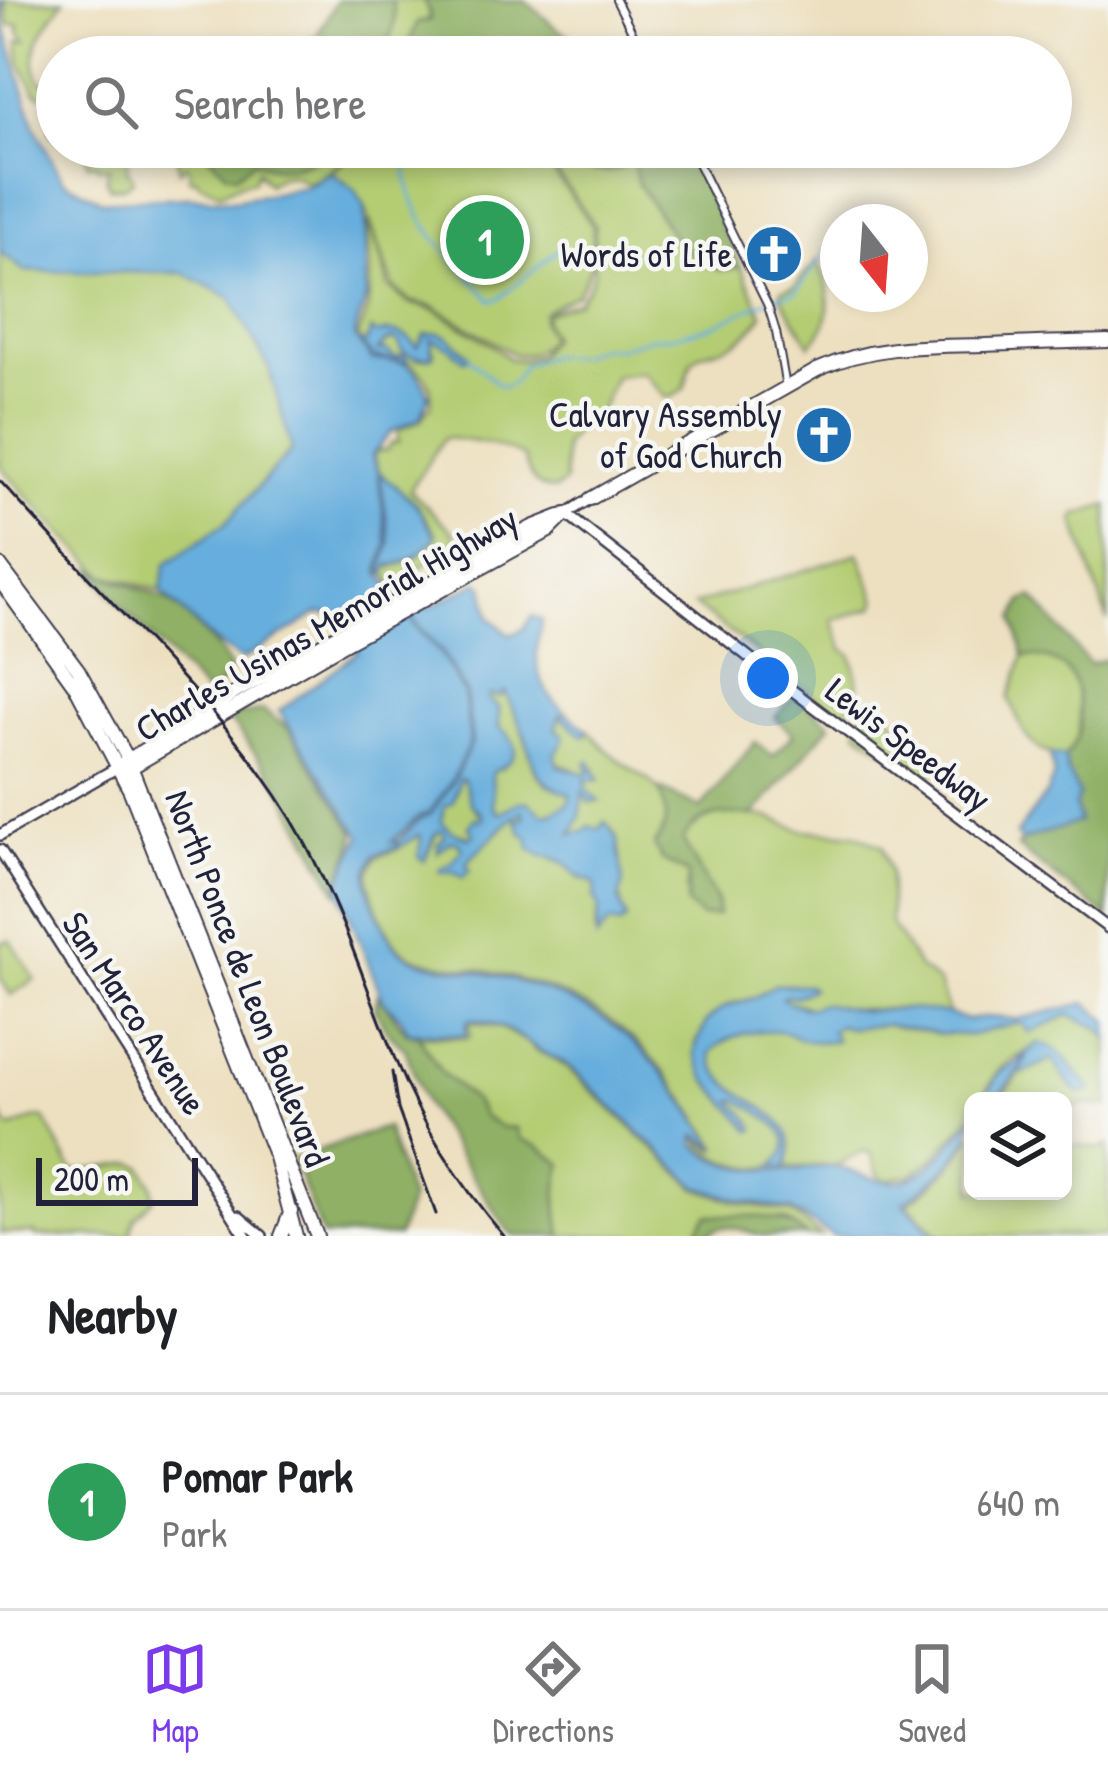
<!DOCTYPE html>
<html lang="en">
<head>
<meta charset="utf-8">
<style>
  body { margin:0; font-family:"Patrick Hand",sans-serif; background:#f6f6f6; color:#202124 }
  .controls { position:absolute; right:36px; bottom:36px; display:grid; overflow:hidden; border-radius:18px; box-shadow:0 6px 18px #0003 }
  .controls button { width:108px; height:108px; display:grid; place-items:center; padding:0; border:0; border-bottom:3px solid #e0e0e0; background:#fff; color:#202124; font:60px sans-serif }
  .compass { position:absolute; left:820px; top:204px; width:108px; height:108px; border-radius:50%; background:#fff; box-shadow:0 6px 18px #0003; rotate:163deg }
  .scale { position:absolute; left:36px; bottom:30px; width:162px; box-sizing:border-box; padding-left:12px; border:6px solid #22223b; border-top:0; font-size:33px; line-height:42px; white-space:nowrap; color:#22223b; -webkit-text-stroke:9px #f6f6f2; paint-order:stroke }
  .you { position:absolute; left:768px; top:678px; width:42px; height:42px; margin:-30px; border:9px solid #fff; border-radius:50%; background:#1a73e8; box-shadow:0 0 0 18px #1a73e833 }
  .badge { display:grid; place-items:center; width:78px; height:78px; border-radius:50%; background:#7c3aed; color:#fff; font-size:39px; font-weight:700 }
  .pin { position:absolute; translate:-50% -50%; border:6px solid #fff; box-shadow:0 3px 12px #0006 }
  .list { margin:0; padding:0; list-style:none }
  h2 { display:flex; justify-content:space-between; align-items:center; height:156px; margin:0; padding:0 48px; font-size:51px }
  h2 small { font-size:39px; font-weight:400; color:#757577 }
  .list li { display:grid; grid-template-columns:78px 1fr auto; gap:36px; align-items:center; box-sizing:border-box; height:216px; padding:0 48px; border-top:3px solid #e0e0e0 }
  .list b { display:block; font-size:45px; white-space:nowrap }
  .list p { margin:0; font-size:39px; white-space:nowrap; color:#757577 }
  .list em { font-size:39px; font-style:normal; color:#757577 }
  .icon { flex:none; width:66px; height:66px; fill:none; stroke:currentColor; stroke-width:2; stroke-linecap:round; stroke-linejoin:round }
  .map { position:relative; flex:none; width:1108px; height:1236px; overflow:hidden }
  .search { position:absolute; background:#fff; box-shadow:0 6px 18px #0003; left:36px; right:36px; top:36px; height:132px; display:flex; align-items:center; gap:30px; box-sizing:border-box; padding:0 42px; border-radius:66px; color:#757577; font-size:45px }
  .sheet { height:372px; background:#fff }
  nav { display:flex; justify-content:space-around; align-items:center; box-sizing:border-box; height:168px; border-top:3px solid #e0e0e0; background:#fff; font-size:33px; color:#757577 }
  nav a { display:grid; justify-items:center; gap:6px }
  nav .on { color:#7c3aed }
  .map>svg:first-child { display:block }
  .green { fill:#b4cd73; stroke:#6b7857; stroke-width:3 }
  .forest { fill:#8fb065; stroke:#586950; stroke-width:3 }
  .water { fill:#66aedd; stroke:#44688c; stroke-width:3; fill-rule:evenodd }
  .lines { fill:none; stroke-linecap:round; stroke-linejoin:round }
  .stream { stroke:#66aedd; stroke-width:3 }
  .minor-casing { stroke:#403e4f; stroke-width:10 }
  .major-casing { stroke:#403e4f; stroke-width:14 }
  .highway-casing { stroke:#403e4f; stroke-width:16 }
  .minor { stroke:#fff; stroke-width:6 }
  .major { stroke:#fff; stroke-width:9 }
  .highway { stroke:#fff; stroke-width:12 }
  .rail { stroke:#22223b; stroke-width:3 }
  .labels { text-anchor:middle; stroke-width:9; stroke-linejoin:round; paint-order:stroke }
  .poi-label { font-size:36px; fill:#22223b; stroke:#f6f6f2; text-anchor:end }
  .street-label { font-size:36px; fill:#22223b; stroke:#f6f6f2 }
</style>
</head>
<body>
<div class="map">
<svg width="1108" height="1236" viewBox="0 0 1108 1236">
  <rect width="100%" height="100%" fill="#f6f6f2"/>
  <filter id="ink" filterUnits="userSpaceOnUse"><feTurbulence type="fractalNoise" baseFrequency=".00833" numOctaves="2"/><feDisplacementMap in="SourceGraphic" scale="24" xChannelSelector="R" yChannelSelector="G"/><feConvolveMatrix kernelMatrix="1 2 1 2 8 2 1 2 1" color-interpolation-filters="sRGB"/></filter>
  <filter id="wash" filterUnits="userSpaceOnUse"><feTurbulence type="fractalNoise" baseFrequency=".004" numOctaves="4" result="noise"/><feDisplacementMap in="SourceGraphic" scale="48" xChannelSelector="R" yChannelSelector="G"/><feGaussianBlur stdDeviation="2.7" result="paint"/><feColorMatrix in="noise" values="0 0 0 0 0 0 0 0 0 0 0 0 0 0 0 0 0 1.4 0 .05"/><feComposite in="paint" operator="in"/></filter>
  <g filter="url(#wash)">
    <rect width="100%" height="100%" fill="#ede0c0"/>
    <path class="green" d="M5 0H64C47 24 23 52 41 82H49L57 75V139L50 132 54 114 45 103 49 98 35 92 20 62 18 41 26 40 19 32V24L9 25Z
      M392 0H423C435 19 425 31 415 49L419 57H375C393 34 398 28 392 0Z
      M84 147C101 147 118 145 128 162L127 169 133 178 132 182 122 187H109L106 179 109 168 98 167 96 163 88 164Z
      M165 147H200L227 173 254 161C295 182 318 147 358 147 348 155 318 183 306 182 302 182 300 178 297 177 285 173 277 177 268 184L258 171 253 181 241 183 221 193 199 183 196 178 192 180 189 178 190 170 187 165 179 171 177 156Z
      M362 147H535L593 226 591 266 578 293 544 312 542 321 549 337C540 351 531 356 514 354L435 307 410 301 394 288 365 207 354 189 331 172Z
      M538 147H560L571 165C582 168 606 172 616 170 622 168 627 163 633 161L638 184 673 236 695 259 720 270 741 267 763 315C754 326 746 337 733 343 700 358 692 345 685 388L672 397H665L643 372 615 376 597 417 576 431 564 446 565 482 555 490C533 488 529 475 524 457 497 444 472 440 444 438L410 490 455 534V543L408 576 412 584 404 590 394 588 385 571C393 563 406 565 416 558 423 552 426 546 434 541L436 533 415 503 380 473 374 455 378 451 387 450 392 443 399 442 397 431 422 419 427 409 431 407C435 378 420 373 403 355L396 358 385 350H377L392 339 399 342 401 350 418 359 432 357 434 353 429 337 449 347 464 360 469 356C456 342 445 333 425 334L417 347C409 334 392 329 377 334L371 330 367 341 361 342 357 336C376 305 369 256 367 221L382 258 388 286 408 303 435 310 492 345 509 359 523 360 537 356 551 338 544 321 545 314 578 301 587 289 594 273 595 226Z
      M0 252 25 271 184 273 231 298 269 368 292 449 225 524 166 564 161 591 105 575 54 525 0 466Z
      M817 261C833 286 834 324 810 345L780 295 782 290 794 287Z
      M1108 505V621L1074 520 1077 515Z
      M859 553 877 601 874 607 833 620 843 649 851 654C859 679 864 699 840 715L694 605Z
      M1024 656C1056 656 1075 668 1078 701 1081 725 1081 737 1065 757 1026 753 1023 729 1009 698Z
      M504 691 520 724 536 773 546 784 571 794 569 803 553 812 543 814 528 802 499 813 493 806 492 771 503 767 514 745 507 733 499 727V708L488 699 490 695 500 697Z
      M868 711C878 711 880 710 889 715 897 720 930 753 935 761L932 774 925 780 858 731V718Z
      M563 714 568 721 588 734 589 731C601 744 612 756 626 765 658 788 674 789 662 836L689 874 686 890 717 902 683 841 685 833 704 820 723 813 767 817 801 830 855 834 882 846 890 873V922L919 968 939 983 949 1014 912 1009H845L821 1004 811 1008 782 1000 795 985H775L754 998 730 1004 707 1021 696 1044 706 1079 752 1131 755 1129C751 1117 740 1112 733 1100L736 1098C753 1108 792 1126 786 1152 784 1158 779 1164 773 1166 752 1173 705 1157 697 1138L715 1150 718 1147C683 1095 651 1044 595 1011 561 991 521 978 482 970 457 965 423 966 402 950 389 941 368 889 369 874 370 868 374 863 377 857L396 850 418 835 422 836 428 852 439 829 442 830 445 838 456 840 462 849 452 863 440 869V872H455L463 877 469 871 465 864 520 811H523L524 819 521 820 530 838V848L542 856 550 855 552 859 563 862 578 878 593 882 596 888 595 900 599 906 595 934 598 937 609 922 620 925 626 917C615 898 624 880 620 859 619 848 608 834 603 823L599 829 589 826 585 831 571 834 580 817 583 792 589 802H596L586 789 585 780 599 779 593 765 584 774 556 762C554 750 555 721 563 714Z
      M459 779 464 780 476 810 483 817 477 820 473 837 453 832 441 822 444 807 455 796Z
      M10 940 35 979 11 995 0 978V943Z
      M1069 1015 1098 1027 1108 1038V1106L1084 1104 1063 1112V1101H999L1019 1075 1052 1059 1070 1086 1078 1093 1091 1088 1074 1071 1067 1059 1039 1043 998 1070 980 1101H973L971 1116 933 1159 912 1175 885 1180 878 1174 871 1153 864 1151 837 1165 785 1168C812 1103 716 1106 711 1053 725 1034 764 1027 786 1032 809 1038 808 1045 835 1038L830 1031 839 1025 850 1028 888 1025 939 1034 972 1035 1018 1023 1023 1024 1029 1033Z
      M472 1022 501 1028 528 1043 535 1051 551 1057 566 1067 696 1188 739 1203 790 1212 821 1236H807L785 1220 708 1215 694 1236H562C556 1213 556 1187 562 1164L537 1146 519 1138 516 1128 500 1127 483 1116 474 1101 441 1072 418 1035 466 1038 471 1035 468 1026Z
      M0 1113 7 1125 12 1128 33 1119 44 1118 73 1172 133 1163 142 1166 152 1185 154 1199 135 1217 131 1231 133 1236H36L35 1233H0Z
      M973 1135V1191H1063V1153L1075 1145 1101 1149 1108 1145V1236H939L907 1203C937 1186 954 1163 973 1135Z"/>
    <path class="forest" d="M337 0H392C397 27 395 32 377 55L375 57H291L292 49 316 37Z
      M423 0H525L557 29 585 43 597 57H458L452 42 426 50 427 57H419L409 43 417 23 430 20 429 9Z
      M200 147H340C309 162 286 177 254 161L236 175 227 173Z
      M560 147H687L741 267 720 270 695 259 673 236 638 184 633 162C627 163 623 168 616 170 606 173 582 169 571 165Z
      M91 568C115 583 138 586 163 598 181 607 221 649 230 668L227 679 216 688 217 690 207 695 118 603Z
      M1033 597 1089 664 1108 659V917L1017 847 1021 841 1079 821 1075 806 1079 795 1067 770 1065 757C1081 737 1081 725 1078 701 1075 668 1056 656 1024 656L1014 619 1023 601Z
      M794 695 831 724 753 816C727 813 695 812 683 841L717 902 718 915 701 917 687 905 688 874 662 860 654 845C670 828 666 810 660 789L701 808 755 742 773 756 794 734 775 718Z
      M263 710 288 728 355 832C355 854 337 871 338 893L276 780 229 719 237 713 240 715Z
      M378 994 407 1033 418 1035 441 1072 474 1101 483 1116 500 1127 516 1128 519 1138 537 1146 563 1164C555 1187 556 1213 562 1236H514L507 1229 426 1105 405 1049 386 1030 375 1008Z
      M386 1127 410 1200 398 1236H322L293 1159Z
      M707 1215C744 1216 777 1211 807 1236 793 1236 777 1236 764 1236 750 1234 738 1226 723 1227 711 1229 706 1236 694 1236Z"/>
    <path class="water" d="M0 0H2L4 24 35 127 63 180 102 201 188 197 235 200 305 187 331 172 354 189 365 207 366 297 354 337 372 360C407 362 415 361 429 396L421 417 392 431 372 455 378 471 387 544 379 571 418 630 440 653 464 693 470 742 452 780 429 813 420 815 391 842 397 841 396 848 375 855C373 861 369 865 368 871 364 888 388 944 403 953 425 968 457 967 483 973 521 981 561 994 595 1014 650 1046 682 1097 717 1148L697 1135 694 1143C718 1168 752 1171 787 1171 802 1171 818 1165 833 1167 862 1170 884 1191 914 1177 938 1165 956 1137 973 1117 973 1149 929 1187 903 1202L935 1236H833L791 1210 739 1200 697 1186 568 1065C557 1058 543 1054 533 1046 512 1030 500 1025 472 1019L467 1022 466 1035 409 1032 401 1018 383 1000 341 894 340 881 361 836 279 711 358 652 334 614 319 613 242 660 217 644 161 591 166 564 225 524 292 450 269 368 231 298 184 273 25 271 0 252Z
      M371 330 377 334C392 329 409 334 417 347L425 334 438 333 447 336 467 354 469 358 464 360 449 347 431 339 432 357C417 356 415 359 401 350L399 342 392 339 385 342 378 351 385 350 396 358 403 355 409 362 373 357 361 342 367 341Z
      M380 473 415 503 436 537C423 551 410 565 389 565L385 574 382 570 390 544Z
      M478 582 484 586 490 617 510 635 522 630 532 616 542 620C527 679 545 697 589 731L584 736C576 733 574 724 565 721L562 714 560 715 555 729 563 734 564 741 555 755 559 766 584 774 590 771 586 763 590 761 599 780H585L587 789 599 801 589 802 583 792 580 817 571 834 585 831 589 826 599 829 606 822 617 837 623 881 619 900 626 921 620 925 609 923 597 938 599 906 594 897 596 888 593 882C571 876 577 871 563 862 558 860 553 859 549 856H542L530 849 529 838 522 833 516 819H524L523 811 512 818 466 863 470 870 463 877 455 872H440V869L452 863 462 849 459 843 452 840 438 852V844L445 837 442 830 436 833 424 861 419 857 421 836 418 835 397 849 398 841 421 818 431 814 453 782 472 742 466 692 442 652 420 628 409 612 424 603 428 608ZM505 691C511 705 519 720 525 736 536 768 533 782 570 794L569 803 551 813 543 814 529 802H519L499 813 493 806 492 772C519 759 524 746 499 727V708L488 699 490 695 500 697ZM460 779 464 780 471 804 481 813 483 819 479 820 475 818 469 827 474 835 470 838 453 832 441 822 444 807 453 802Z
      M1050 754 1065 757 1067 770 1079 795 1075 806 1079 822 1021 841 1016 835 1047 793 1054 775Z
      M775 985H808L812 988 796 997 786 995 782 999 802 1007 811 1008 821 1003 863 1011 912 1009 949 1014 968 1020 984 1017 1019 1019 1086 1003 1108 1020V1038L1098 1027 1069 1015 1029 1033 1024 1026 1018 1023 972 1035 939 1034 888 1025 850 1028 839 1025 831 1031 836 1040 832 1041C823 1042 811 1042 803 1040 796 1038 791 1033 785 1032 762 1028 725 1034 711 1053 715 1104 814 1107 785 1168L771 1167C811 1138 760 1112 736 1099L733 1101C740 1112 751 1116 755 1129L752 1131 706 1079 695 1054 696 1045 707 1021 722 1008 754 998Z
      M1039 1043C1065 1049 1072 1072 1091 1088L1088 1093H1079L1070 1086 1052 1059 1019 1075 1027 1057 996 1101H983L1000 1072 1027 1057 1025 1055 1017 1060Z"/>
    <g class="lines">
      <path class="stream" d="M408 147C396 213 452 255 491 300L500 298 561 247
        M849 222 860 212
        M467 356 496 383 504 387 512 383 524 365 549 356H577L599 347 618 348 653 337H667L712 326 772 298 796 292 838 236"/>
    </g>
  </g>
  <g filter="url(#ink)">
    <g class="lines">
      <g class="minor-casing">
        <path id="minor" d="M616 0 645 57
          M690 147 768 306 776 332 786 387"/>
      </g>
      <g class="major-casing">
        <path id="major" d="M590 499 566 514 764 669 1108 928
          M0 835 118 767
          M0 850 246 1236
          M238 1216 262 1236"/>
      </g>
      <g class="highway-casing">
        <path id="highway" d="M590 499 817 370C870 345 926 346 984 345 1026 343 1067 342 1108 341
          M0 565 78 669 128 759 317 1236
          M0 581 75 686 130 791 275 1157 296 1236
          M124 762 238 691 417 590 532 527 560 516
          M126 767H132L342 645 549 531 566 514
          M281 1236 291 1211"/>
      </g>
      <use href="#minor" class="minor"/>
      <use href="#major" class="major"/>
      <use href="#highway" class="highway"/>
      <path class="rail" d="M0 481C45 530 90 579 136 628 198 694 260 760 304 841 342 910 365 986 395 1059 421 1123 459 1183 504 1236
        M392 1072 398 1109 436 1214"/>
    </g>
  </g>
  <defs>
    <g id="church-disc" transform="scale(3)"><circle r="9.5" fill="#1f6fb2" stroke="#f6f6f2"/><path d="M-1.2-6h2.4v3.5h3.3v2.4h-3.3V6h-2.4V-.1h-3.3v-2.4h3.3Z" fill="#fff"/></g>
  </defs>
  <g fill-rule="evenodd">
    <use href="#church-disc" x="774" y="254"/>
    <use href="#church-disc" x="824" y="435"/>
  </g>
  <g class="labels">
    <g class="poi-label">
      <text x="732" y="267">Words of Life</text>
      <text x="782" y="427">Calvary Assembly<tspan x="782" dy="41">of God Church</tspan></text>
    </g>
    <g class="street-label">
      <text transform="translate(326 623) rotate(-30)" y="13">Charles Usinas Memorial Highway</text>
      <text transform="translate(909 744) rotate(37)" y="13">Lewis Speedway</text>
      <text transform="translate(248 978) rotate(69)" y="13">North Ponce de Leon Boulevard</text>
      <text transform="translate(135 1013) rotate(57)" y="13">San Marco Avenue</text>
    </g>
  </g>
</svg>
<div class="controls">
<button><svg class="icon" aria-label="layers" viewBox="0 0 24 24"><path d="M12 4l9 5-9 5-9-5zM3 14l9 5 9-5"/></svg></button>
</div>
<svg class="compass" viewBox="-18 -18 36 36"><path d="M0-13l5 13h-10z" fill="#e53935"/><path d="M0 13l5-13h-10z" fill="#757577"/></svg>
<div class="scale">200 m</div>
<div class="you"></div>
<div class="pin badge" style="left:485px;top:240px;background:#2e9e5b">1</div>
<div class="search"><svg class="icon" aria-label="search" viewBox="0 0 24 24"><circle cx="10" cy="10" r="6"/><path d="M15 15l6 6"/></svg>Search here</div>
</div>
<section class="sheet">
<h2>Nearby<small></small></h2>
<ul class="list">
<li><span class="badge" style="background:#2e9e5b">1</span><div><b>Pomar Park</b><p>Park</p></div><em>640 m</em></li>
</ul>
</section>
<nav>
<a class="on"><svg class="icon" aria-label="map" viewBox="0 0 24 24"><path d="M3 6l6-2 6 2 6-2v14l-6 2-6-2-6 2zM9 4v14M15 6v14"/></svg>Map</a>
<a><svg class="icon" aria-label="directions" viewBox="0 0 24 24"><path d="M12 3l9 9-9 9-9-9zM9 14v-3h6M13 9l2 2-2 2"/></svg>Directions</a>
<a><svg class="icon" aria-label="saved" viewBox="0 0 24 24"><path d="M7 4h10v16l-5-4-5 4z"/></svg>Saved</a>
</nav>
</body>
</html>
